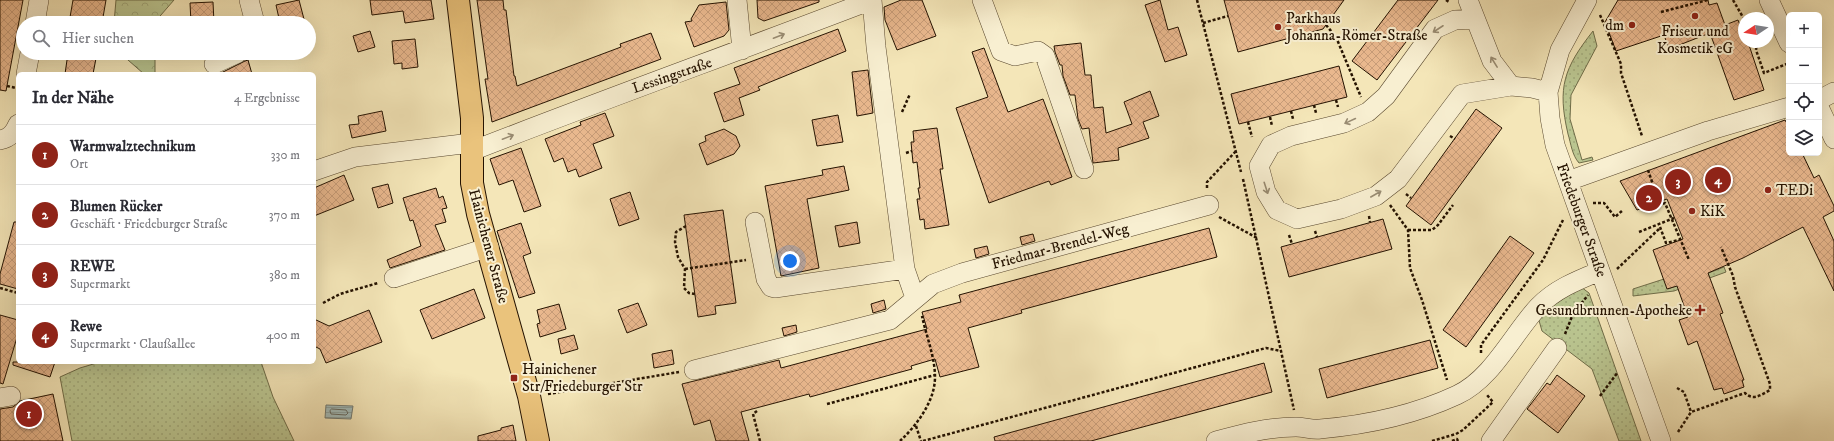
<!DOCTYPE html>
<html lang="de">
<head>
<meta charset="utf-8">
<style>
  body { margin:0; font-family:"IM FELL DW Pica",serif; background:#f2f2f3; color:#2b2b33 }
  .controls { position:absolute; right:12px; top:12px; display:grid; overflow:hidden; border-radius:6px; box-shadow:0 4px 16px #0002 }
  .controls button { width:36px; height:36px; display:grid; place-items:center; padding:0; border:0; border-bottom:1px solid #e1e1e2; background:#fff; color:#2b2b33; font:20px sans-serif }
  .compass { position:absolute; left:1738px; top:12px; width:36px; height:36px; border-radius:50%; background:#fff; box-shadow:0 4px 16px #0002; rotate:258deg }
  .you { position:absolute; left:790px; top:261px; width:14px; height:14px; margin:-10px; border:3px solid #fff; border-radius:50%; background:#1a73e8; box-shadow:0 0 0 6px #1a73e833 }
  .badge { display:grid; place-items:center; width:26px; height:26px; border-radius:50%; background:#8f2418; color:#fff; font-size:13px; font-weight:700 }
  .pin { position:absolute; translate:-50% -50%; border:2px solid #fff; box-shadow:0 1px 4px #0006 }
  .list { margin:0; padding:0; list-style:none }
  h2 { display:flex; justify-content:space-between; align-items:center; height:52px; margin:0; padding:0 16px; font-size:17px }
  h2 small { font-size:13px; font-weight:400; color:#7c7c81 }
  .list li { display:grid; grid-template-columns:26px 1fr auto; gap:12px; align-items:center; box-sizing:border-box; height:60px; padding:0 16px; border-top:1px solid #e1e1e2 }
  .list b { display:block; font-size:15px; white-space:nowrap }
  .list p { margin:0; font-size:13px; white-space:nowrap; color:#7c7c81 }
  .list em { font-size:13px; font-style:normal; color:#7c7c81 }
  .icon { flex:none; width:22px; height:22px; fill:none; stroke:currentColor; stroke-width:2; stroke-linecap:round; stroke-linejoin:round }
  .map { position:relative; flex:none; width:1834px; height:441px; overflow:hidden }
  .search { position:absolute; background:#fff; box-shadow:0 4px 16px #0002; left:16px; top:16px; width:300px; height:44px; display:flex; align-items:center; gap:10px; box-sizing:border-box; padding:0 14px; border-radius:22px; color:#7c7c81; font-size:15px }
  .panel { position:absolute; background:#fff; box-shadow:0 4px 16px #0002; left:16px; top:72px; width:300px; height:292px; border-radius:6px }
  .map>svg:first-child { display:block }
  .grass { fill:url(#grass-dots); stroke:#6f6c48 }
  .forest { fill:url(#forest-crowns); stroke:#6f6c48 }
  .water { fill:url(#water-rules); stroke:#707870 }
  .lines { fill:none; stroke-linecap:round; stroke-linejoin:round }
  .shore { stroke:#63675e; stroke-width:1 }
  .building { fill:url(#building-cross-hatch); stroke:#241200 }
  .minor-casing { stroke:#58472e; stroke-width:20 }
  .major-casing { stroke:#241200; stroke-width:24 }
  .path { stroke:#241200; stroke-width:2.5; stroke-dasharray:3 2; stroke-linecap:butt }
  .minor { stroke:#f8efd1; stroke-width:19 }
  .major { stroke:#eac37c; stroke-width:22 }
  .oneway { stroke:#998c73 }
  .poi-dot { fill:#8f2418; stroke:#f8efd1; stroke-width:1.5 }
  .labels { text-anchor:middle; stroke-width:4; stroke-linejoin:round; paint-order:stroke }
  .poi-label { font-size:15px; fill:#241200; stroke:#f8efd1; text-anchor:start }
  .street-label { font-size:15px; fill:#241200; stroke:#f8efd1 }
</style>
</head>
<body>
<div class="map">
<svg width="1834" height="441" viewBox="0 0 1834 441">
  <defs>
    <pattern id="grass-dots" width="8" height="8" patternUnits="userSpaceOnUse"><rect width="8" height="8" fill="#bac590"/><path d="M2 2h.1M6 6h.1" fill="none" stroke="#a0a87a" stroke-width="1.8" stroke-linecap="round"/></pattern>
    <pattern id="forest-crowns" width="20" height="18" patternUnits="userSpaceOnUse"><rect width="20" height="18" fill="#bac590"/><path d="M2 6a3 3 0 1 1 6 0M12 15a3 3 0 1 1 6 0" fill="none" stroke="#a0a87a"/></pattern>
    <pattern id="water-rules" width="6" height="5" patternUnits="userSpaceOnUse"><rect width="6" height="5" fill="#a2bcbb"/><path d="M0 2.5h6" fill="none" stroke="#8ba19f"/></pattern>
    <pattern id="building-cross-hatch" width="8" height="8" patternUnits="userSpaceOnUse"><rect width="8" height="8" fill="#e9b88e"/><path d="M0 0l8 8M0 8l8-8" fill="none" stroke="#c89d79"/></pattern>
  </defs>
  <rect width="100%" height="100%" fill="#f4e6b8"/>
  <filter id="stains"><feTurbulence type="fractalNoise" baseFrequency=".005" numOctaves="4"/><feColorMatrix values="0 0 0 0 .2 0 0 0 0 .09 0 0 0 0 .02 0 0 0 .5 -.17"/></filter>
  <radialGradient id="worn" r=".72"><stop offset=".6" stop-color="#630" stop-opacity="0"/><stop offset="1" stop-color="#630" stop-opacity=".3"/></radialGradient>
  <path class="grass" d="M1593 31 1597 46 1571 95 1570 119 1582 160 1592 157 1593 160 1579 163C1572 155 1571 144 1568 134 1557 87 1564 68 1593 31Z
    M1724 267 1726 272 1674 291 1633 296V289L1664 279 1668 289Z
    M1581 287 1589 293 1641 441H1619L1592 369 1542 331 1538 317 1541 313Z
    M100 362H261L273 397 294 441H72L60 377 80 368Z"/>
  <path class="forest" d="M116 0H174L154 23H114Z
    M120 53H155V74H144Z"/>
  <path class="water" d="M326 405 353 406 351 419 325 418Z"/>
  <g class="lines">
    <path class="shore" d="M332 409 346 410 348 413 346 415 331 414 330 411Z"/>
  </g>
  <path class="building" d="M0 0H23L6 91 0 90Z
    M73 0H106L102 23H69Z
    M299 0 305 23H280L276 5Z
    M370 0H431L434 19 405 23 403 11 372 15Z
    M477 0H503L504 10H506L514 76H515L517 86 621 47 620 44 651 33 661 59 492 122 485 79H488Z
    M757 0H819V2L764 21 758 18Z
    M901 0H922L936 36 897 50 885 20 884 7Z
    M1160 0 1168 30 1178 27 1187 55 1165 62 1145 5Z
    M1224 0H1344L1323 29 1238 52Z
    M1398 0H1438L1377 80 1352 61Z
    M1618 0H1708L1709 5 1717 3 1725 25 1738 20 1744 35V42H1747L1750 48 1764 90 1734 100 1710 33 1669 49 1664 35 1616 51 1605 22Z
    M213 2 214 23H191L190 3Z
    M726 2 729 30 724 36 694 47 685 22 692 21 691 19 699 5Z
    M838 29 846 51 758 87 760 90 739 98 744 115 724 122 714 93 740 84 734 68Z
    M370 31 375 47 358 52 353 36Z
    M415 39 418 67 402 69V63L394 64 392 41Z
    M1081 43 1085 75H1091L1094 108 1103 107 1106 133 1132 124 1124 102 1150 91 1159 116 1143 122 1149 138 1118 148 1119 160 1093 163 1089 128 1082 129 1078 119 1075 95H1070L1063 76 1062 65H1060L1055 52 1054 46Z
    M984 48 1008 112 1043 99 1072 177 1051 185 1049 181 989 203 956 108 988 97 972 52Z
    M68 53H97L93 74H65Z
    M248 60 252 74H219L245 61Z
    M1339 66 1347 97 1239 124 1231 94Z
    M868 70 873 113 857 116 852 72Z
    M1476 109 1502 128 1431 225 1406 206Z
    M382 111 386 131 352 138 349 125 359 124 358 116Z
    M605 113 614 136 593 144 602 168 579 177 576 169 568 172 563 158 554 162 545 139 581 125 580 122Z
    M838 115 843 142 817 146 812 120Z
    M1785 120 1789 127V153H1802L1814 178 1819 175 1834 206V211L1823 217 1834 241V291L1803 227 1743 258 1708 273 1723 313 1720 314 1744 380H1742L1744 387 1724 394 1722 388 1714 390 1697 341 1688 345 1679 320 1688 317 1677 286 1667 289 1653 250 1683 239 1667 199 1637 210 1620 181Z
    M937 128 943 169H940L949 225 925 229 924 219 920 220 917 199H920L918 188H920L917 162 913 163 911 142H914L913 131Z
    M724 129 736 136 740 146 734 154 707 165 699 144 706 141 705 136Z
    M521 148 541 206 524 212 513 180 499 185 490 159Z
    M844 166 849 190 807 199 819 268 781 276 765 186 823 175 822 170Z
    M344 175 354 200 314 216V188Z
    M388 184 393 203 378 208 372 188Z
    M436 188 439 198 443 196 447 208 442 209 446 222 435 225 445 250 390 268 387 260 421 246 413 220 410 221 403 198Z
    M630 192 639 219 619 226 610 199Z
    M723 210 736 303 715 306 716 314 698 317 684 215Z
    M1383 219 1392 249 1289 277 1281 247Z
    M14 222H18V289L0 284V274Z
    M857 222 860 243 839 247 835 226Z
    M521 223 531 253 523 256 535 293 519 298 497 231Z
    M1209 228 1217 257 1021 310 1022 313 968 328 979 367 940 377 935 359 911 366 912 369 857 384 810 397 809 394 741 412 749 441H716L710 420 694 425 682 384 779 360 781 368 927 329 922 312 961 302 959 295Z
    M1033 234 1035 241 1022 245 1020 237Z
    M1510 236 1534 253 1466 347 1443 330Z
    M987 246 989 254 976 258 974 249Z
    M474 289 485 318 432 339 420 310Z
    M884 300 886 309 873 313 871 304Z
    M638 303 647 325 627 333 618 310Z
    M559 304 566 329 540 337 537 324 540 323 537 310Z
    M369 310 382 342 326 363 320 349 314 346V319L329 326Z
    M0 315 18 320V334L3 384 0 383Z
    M796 325 797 332 784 336 782 328Z
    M574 335 578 349 561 354 558 339Z
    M1430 340 1438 368 1327 398 1319 369Z
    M672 350 674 364 654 368 652 354Z
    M13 362H55L50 377 13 365Z
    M1264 363 1272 392 1091 441H995L994 437Z
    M1557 375 1585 396 1558 433 1527 409 1547 383 1550 385Z
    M53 394 63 441H0V409L13 407 20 401Z
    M513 425 516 441H478V436L501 430V428Z"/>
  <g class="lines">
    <g class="minor-casing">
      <path id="minor" d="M249 0 255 23
        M737 0 742 50
        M872 0 876 47 905 269 915 298
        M982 0 1001 51 1015 56 1038 51 1045 56 1084 169
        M1468 0 1492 61 1511 86 1532 88 1548 92
        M1587 0 1560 50 1548 92 1550 118 1555 145 1661 441
        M1769 0 1789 43
        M1475 19 1455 20 1435 29 1386 96 1368 112 1344 123 1291 136 1271 145 1259 166 1266 192 1277 210 1297 219 1341 209 1376 196 1398 179 1462 94 1511 86
        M35 23 39 0
        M214 64 238 53
        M26 74 30 53
        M1819 100 1834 92
        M1819 107 1834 139
        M0 140C10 138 14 133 18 124
        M472 151C605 99 739 51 872 0
        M314 171 355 157 471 143
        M1568 181 1708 131 1789 107
        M755 222 766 279 771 287 775 288 905 269
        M394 278 489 247
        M694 370 890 320 933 284 962 273 1209 205
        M0 398 11 396
        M1216 441C1242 434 1268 427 1296 427 1304 427 1312 430 1320 429 1366 425 1414 415 1457 395 1492 379 1513 334 1538 307 1555 289 1578 280 1600 271
        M1491 441 1557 348"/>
    </g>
    <g class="major-casing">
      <path id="major" d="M458 0 472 118V183L478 214 529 396 538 441"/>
    </g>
    <path class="path" d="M1197 0 1241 172
      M1446 0 1449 2
      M1733 0 1744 19
      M1661 12 1708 0
      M1600 15 1621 64V73L1642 136
      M1203 23 1228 16
      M1326 25 1336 37 1361 97
      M1757 42 1756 50 1764 73 1789 63
      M7 86 16 88
      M1336 100 1338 107
      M1314 105 1316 113
      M1291 111 1293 119
      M902 112 910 94
      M1270 117 1272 126
      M1248 122 1252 137
      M1450 136 1455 139
      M906 153 912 151
      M1648 170 1660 205 1665 203 1689 260
      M1243 179 1294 410
      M1207 188V182L1236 151
      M1406 194 1411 198
      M1593 203H1604L1615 217 1623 210
      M1390 205 1408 230 1410 268 1422 300 1447 380
      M1369 216 1370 222
      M1219 217 1257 238
      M686 226 676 232 675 242 678 257 685 269 684 288 689 293 695 294
      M1660 227 1666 243 1679 240
      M1408 230H1432L1438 225 1453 205
      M1315 231 1317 237
      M1639 232 1674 218
      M1289 235 1292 244
      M685 269 746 260
      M1617 269 1660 228
      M0 288 18 293
      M323 303 340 294 378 283
      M1565 334 1573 314 1588 295
      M1481 353V345L1543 260 1563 220
      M1677 388 1684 392 1691 412
      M548 394 679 372
      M1600 396 1618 372
      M827 404 935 375
      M757 411 753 414 760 441
      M916 426 921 441
      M1678 432 1691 412 1745 393C1753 401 1761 395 1770 390V384L1735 287 1733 276 1721 247
      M900 441C917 425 935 401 935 377 935 357 926 335 922 316
      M923 441 1266 348 1281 351
      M1432 441 1456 434 1463 430 1493 402 1487 395
      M1452 441 1457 439 1458 441"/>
    <use href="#minor" class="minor"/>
    <use href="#major" class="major"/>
  </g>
  <defs><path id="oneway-shaft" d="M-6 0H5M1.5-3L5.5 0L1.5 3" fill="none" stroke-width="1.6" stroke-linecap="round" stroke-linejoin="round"/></defs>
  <g class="oneway">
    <use href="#oneway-shaft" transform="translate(1438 29) rotate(147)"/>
    <use href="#oneway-shaft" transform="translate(779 36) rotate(-21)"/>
    <use href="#oneway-shaft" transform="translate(1494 62) rotate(-122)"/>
    <use href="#oneway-shaft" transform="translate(1350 121) rotate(155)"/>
    <use href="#oneway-shaft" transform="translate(508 137) rotate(-21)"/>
    <use href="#oneway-shaft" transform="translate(1266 188) rotate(72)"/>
    <use href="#oneway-shaft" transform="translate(1376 194) rotate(-30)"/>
  </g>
  <g class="poi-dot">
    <circle cx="1695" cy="16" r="4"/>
    <circle cx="1632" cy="25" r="4"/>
    <circle cx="1278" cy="27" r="4"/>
    <circle cx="1768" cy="190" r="4"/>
    <circle cx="1692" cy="211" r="4"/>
    <path d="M1698 304h4v4h4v4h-4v4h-4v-4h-4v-4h4z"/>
    <rect x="510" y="374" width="8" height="8" rx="2"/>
  </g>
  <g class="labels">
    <g class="poi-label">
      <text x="1286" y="23">Parkhaus<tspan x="1286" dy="17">Johanna-Römer-Straße</tspan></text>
      <text x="1624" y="30" text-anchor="end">dm</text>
      <text x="1695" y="36" text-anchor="middle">Friseur und<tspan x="1695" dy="17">Kosmetik eG</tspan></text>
      <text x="1776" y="195">TEDi</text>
      <text x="1700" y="216">KiK</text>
      <text x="1692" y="315" text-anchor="end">Gesundbrunnen-Apotheke</text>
      <text x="522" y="374">Hainichener<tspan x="522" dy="17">Str/Friedeburger Str</tspan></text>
    </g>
    <g class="street-label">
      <text transform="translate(672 75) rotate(-19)" y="5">Lessingstraße</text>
      <text transform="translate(1582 220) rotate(70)" y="5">Friedeburger Straße</text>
      <text transform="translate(489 246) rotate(75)" y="5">Hainichener Straße</text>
      <text transform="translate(1060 246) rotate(-15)" y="5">Friedmar-Brendel-Weg</text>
    </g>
  </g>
  <rect width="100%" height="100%" filter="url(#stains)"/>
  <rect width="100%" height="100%" fill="url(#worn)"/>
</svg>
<div class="controls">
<button>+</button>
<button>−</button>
<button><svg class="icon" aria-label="locate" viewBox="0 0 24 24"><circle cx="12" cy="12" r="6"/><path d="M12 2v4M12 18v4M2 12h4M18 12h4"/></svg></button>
<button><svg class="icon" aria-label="layers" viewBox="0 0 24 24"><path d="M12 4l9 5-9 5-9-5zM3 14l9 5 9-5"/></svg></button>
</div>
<svg class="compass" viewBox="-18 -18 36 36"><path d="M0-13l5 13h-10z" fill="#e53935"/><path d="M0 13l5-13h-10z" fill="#7c7c81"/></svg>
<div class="you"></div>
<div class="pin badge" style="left:29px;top:414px">1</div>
<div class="pin badge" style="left:1649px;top:198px">2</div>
<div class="pin badge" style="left:1678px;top:182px">3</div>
<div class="pin badge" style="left:1718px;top:180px">4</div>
<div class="search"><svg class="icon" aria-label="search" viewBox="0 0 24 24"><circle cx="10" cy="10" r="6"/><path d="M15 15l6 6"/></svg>Hier suchen</div>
<section class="panel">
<h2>In der Nähe<small>4 Ergebnisse</small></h2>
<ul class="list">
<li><span class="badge">1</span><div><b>Warmwalztechnikum</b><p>Ort</p></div><em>330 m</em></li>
<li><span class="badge">2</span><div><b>Blumen Rücker</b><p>Geschäft · Friedeburger Straße</p></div><em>370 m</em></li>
<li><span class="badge">3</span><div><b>REWE</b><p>Supermarkt</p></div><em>380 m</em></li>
<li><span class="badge">4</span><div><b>Rewe</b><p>Supermarkt · Claußallee</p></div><em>400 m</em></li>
</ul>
</section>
</div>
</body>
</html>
